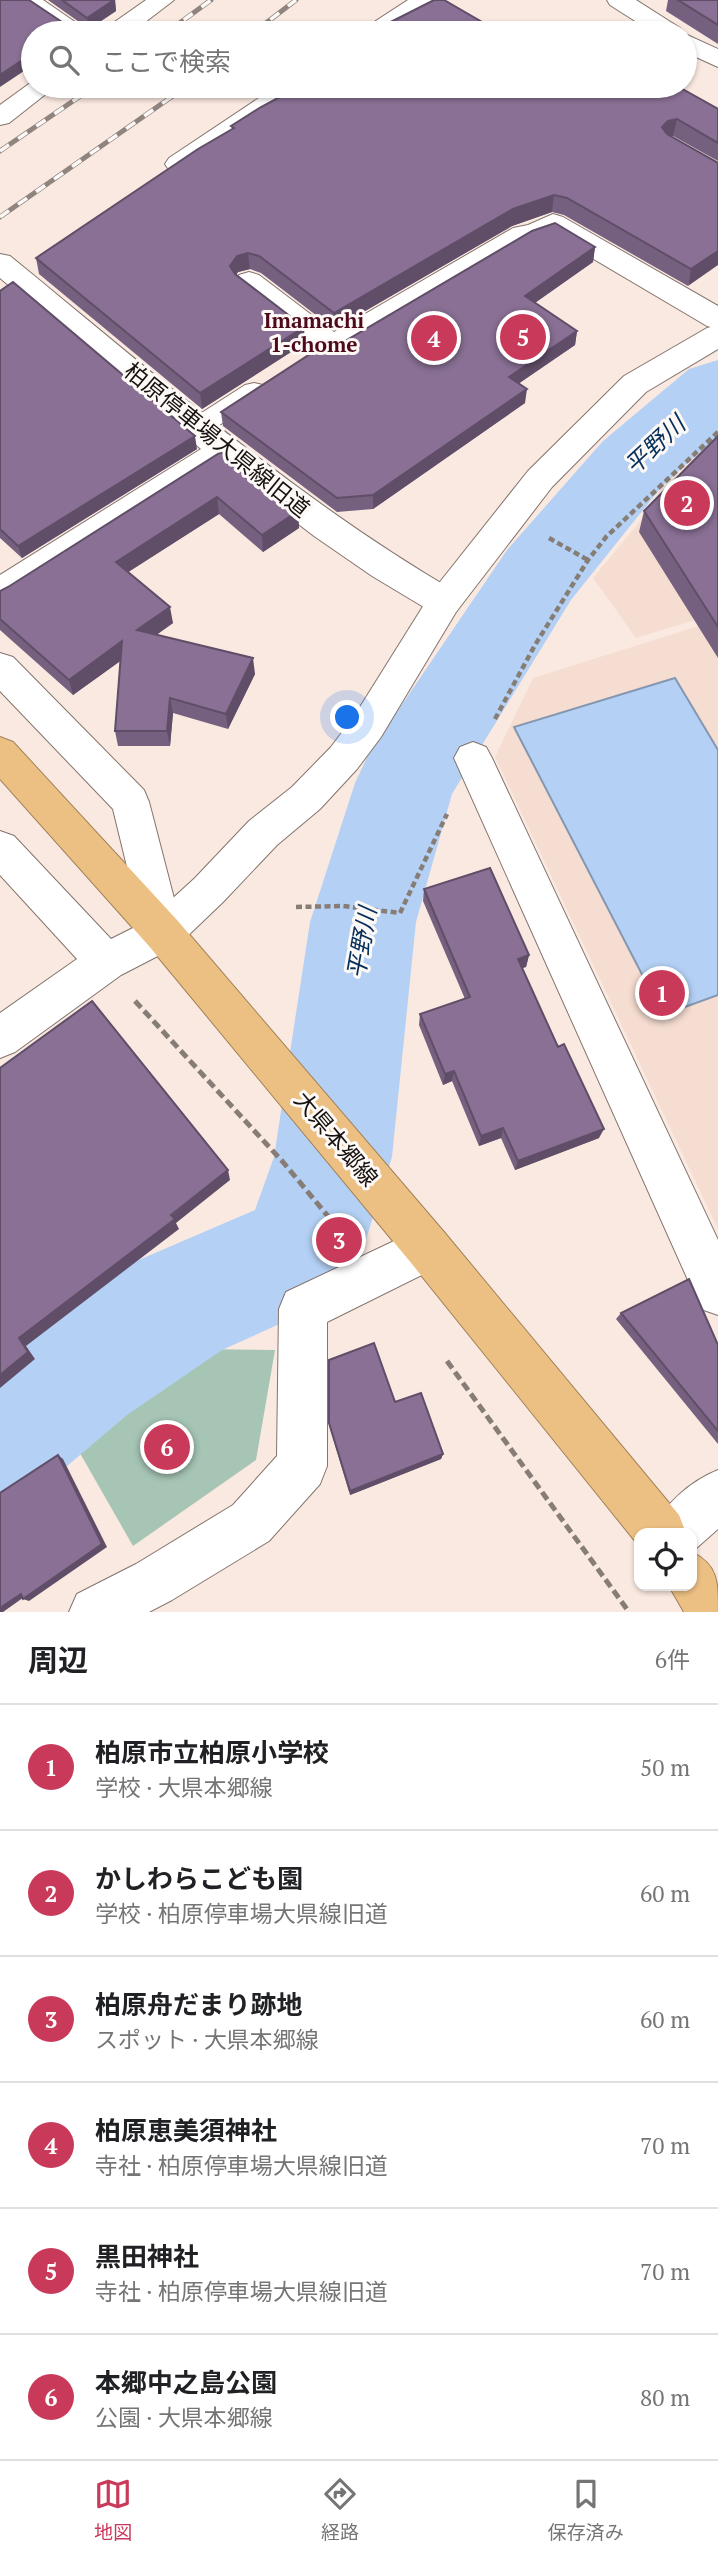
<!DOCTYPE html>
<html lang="ja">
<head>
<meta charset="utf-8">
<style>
  body { margin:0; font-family:"PT Serif","Noto Sans JP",serif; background:#f6f6f6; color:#202124 }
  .controls { position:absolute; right:21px; bottom:21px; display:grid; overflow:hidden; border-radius:14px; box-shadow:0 2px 5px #0004 }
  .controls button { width:63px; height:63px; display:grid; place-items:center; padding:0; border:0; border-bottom:2px solid #e0e0e0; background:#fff; color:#202124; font:35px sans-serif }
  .you { position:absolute; left:348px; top:718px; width:24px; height:24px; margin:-18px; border:5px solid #fff; border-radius:50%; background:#1a73e8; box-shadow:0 0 0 10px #1a73e833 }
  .badge { display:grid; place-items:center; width:46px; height:46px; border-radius:50%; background:#c93a5a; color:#fff; font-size:23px; font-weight:700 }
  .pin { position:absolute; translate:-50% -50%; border:4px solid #fff; box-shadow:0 2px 7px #0006 }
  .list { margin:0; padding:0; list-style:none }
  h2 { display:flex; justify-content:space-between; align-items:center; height:91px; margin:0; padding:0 28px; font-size:30px }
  h2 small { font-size:23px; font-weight:400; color:#757577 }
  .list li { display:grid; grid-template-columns:46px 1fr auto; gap:21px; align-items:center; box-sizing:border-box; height:126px; padding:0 28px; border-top:2px solid #e0e0e0 }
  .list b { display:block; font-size:26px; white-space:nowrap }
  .list p { margin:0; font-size:23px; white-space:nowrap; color:#757577 }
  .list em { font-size:23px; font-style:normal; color:#757577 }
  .icon { flex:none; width:38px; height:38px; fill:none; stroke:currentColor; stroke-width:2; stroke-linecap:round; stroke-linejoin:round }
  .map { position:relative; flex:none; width:718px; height:1612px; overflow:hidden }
  .search { position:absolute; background:#fff; box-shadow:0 2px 5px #0004; left:21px; right:21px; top:21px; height:77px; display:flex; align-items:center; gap:18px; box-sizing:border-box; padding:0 24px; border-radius:38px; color:#757577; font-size:26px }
  .sheet { height:847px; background:#fff }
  nav { display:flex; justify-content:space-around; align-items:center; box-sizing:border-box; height:98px; border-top:2px solid #e0e0e0; background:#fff; font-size:19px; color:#757577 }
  nav a { display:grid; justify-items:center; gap:4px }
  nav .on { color:#c93a5a }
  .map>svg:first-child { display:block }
  .built { fill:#f6ddd1 }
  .green { fill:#a6c5b5 }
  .water { fill:#b4d1f5; stroke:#8597b0; stroke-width:2 }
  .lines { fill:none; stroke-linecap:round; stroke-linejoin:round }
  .river { fill:#b4d1f5; fill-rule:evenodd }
  .lane-casing { stroke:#83746c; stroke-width:2 }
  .street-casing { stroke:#83746c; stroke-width:2 }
  .secondary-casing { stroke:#83746c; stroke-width:2 }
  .highway-casing { stroke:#a1825a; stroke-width:2 }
  .path-far1 { stroke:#877d77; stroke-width:4.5; stroke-dasharray:6 3.5; stroke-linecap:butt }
  .path { stroke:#877d77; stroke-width:5; stroke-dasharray:9 4.5; stroke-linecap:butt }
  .lane { fill:#fff; fill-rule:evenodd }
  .street { fill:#fff; fill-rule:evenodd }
  .secondary { fill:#fff; fill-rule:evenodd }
  .highway { fill:#ecbf83; fill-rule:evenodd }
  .rail-casing { stroke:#90847f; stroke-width:5 }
  .rail { stroke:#fdf9f7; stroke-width:3.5; stroke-dasharray:11; stroke-linecap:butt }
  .wall { fill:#76607f }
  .shaded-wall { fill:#604e68 }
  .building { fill:#897094; stroke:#604e68; stroke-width:2 }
  .labels { text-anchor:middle; stroke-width:6; stroke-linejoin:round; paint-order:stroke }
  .far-neighbourhood-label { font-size:21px; font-weight:bold; fill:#4f091c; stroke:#fdf9f7 }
  .street-label { font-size:23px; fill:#16110e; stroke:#fdf9f7 }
  .water-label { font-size:24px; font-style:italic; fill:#062f5b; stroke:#fdf9f7 }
</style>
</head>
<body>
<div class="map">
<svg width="718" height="1612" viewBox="0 0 718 1612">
  <rect width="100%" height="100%" fill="#fae9e1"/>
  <path class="built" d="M718 428V613L636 638 593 578Z
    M718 620V1229L495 757 533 678Z"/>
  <path class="green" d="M194 1349 275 1350 256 1460 133 1546 69 1434Z"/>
  <path class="water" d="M675 678 718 750V995L663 1015 514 727Z"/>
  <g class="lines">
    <path class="river" d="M718 360V436L663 485 571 600 452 794 416 922 392 1157 362 1252 344 1295 222 1350 127 1415 46 1484 0 1503V1355L37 1325 134 1262 255 1210 274 1157 310 922 355 783 369 753 507 550 603 441 689 369Z"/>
    <g class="lane-casing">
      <path id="lane" d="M20 0H43L91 33H68Z
        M254 383 263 385 266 391 263 397 207 433 198 436 189 433 186 427 189 421 245 385Z"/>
    </g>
    <g class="street-casing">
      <path id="street" d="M146 0H174L131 33H103L106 28Z
        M408 0H437L434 5 391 33H362L365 28Z
        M607 0H636L680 28 684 33H654L610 5Z
        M685 34 718 49V67L685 52Z
        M33 81V86H56L9 123 0 125V105Z
        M277 86H307L303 92 189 170 179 172 169 170 165 164 169 158Z
        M553 214 563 217 718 306V329L707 326 553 235 529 243 344 353 333 356 322 353 239 289 234 282 239 275 249 272 259 275 334 332 513 228 528 225Z
        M0 254 10 256C156 375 293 497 456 592L462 602 456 612 444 616 432 612 372 576 314 536 223 466 12 601 0 605V575L201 449 0 278Z
        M0 653 13 657 144 790 149 802 183 933 177 946 121 975 15 1052 0 1058V1013L77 959 0 875V831L14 836 111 939 141 924 113 809 0 691Z
        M473 742 486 747 492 758 718 1240V1315L701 1309 454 758 460 747Z
        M428 1225 444 1232 451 1248 444 1264 327 1322V1466L320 1484 269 1541 172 1600 149 1612H69L77 1594 136 1564 233 1505 277 1456 279 1309 286 1292Z
        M718 1470V1529L692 1552V1533H652C662 1505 691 1481 718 1470Z"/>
    </g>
    <g class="secondary-casing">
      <path id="secondary" d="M718 325V349L646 392 552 487 456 612 381 737 357 769 320 809 277 845 223 902 177 946 163 951 149 946 143 933 149 920 195 878 249 821 292 787 331 747 355 715 432 592 528 471 624 376 707 328Z"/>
    </g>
    <g class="highway-casing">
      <path id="highway" d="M0 737 13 742 177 920 444 1232 679 1515 686 1533H639V1546L412 1264 149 946 0 779Z
        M692 1552C718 1566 718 1580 718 1612H684L669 1586H692Z"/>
    </g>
    <path class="path-far1" d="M549 538 588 560
      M495 719 535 645 588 560 606 537 718 432
      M296 907 343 906 400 913 447 814"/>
    <path class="path" d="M135 1001 283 1162 341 1232
      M447 1361 629 1612"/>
    <use href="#lane" class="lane"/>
    <use href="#street" class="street"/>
    <use href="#secondary" class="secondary"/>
    <use href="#highway" class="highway"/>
    <g class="rail-casing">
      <path id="rail" d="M166 33 211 0
        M253 33 296 0
        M0 151 95 86
        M0 217 187 86"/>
    </g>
    <use href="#rail" class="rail"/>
  </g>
  <path class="wall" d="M48 0H115L116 11 89 29Z
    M668 0H718V44L666 11Z
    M718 109V161L673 136H671L718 162 688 286 564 215 552 212 512 226 334 329 261 273 250 269 238 272 236 275 305 343 202 409 39 274 36 258 232 129 231 126Z
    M595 247 593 262 535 303 577 331 575 345 519 383 525 403 373 509 337 512 223 426 221 412 333 344 345 341Z
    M0 291 197 449 22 558 0 538Z
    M718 436V658L639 532 644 511Z
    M221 452 298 511 299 528 263 552 219 514 128 572 173 623 156 635 255 674 228 729 173 713 170 746H118L115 731 120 661 73 695 0 630V591L8 587Z
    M424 889 529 955 526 967 522 968 599 1138 515 1170 501 1138 479 1146 452 1081 443 1085 419 1025 420 1014 465 999 423 901Z
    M621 1313 718 1345V1444L616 1319Z
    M395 1402 443 1454 441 1459 350 1495 330 1428 329 1423Z"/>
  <path class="shaded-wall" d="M115 0 116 11 89 29 87 18Z
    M77 24 78 33H63Z
    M33 53V65L0 87V75Z
    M677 119 673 136 664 137 662 127 668 121Z
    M554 195 552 212 512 226 334 329V313L513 209Z
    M595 247 593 262 523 311 525 296Z
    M718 251V265L688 286 691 269Z
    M248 253 250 269 238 272 231 282 230 266 237 256Z
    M304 327 305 343 202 409 200 393Z
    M577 331 575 345 508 391 509 377Z
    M527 389 525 403 373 509V495Z
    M195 436 197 449 22 558 18 546Z
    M217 497 219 514 119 578 116 562Z
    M298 511 299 528 263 552 262 535Z
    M170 607 173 623 141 646 137 630Z
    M122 641 126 657 73 695 69 680Z
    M253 658 255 674 228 729 226 714Z
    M170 698 173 713 170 746 167 731Z
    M529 955 526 967 515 970 518 959Z
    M454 1071 452 1081 443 1085 445 1074Z
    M503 1128 501 1138 479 1146 481 1136Z
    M604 1129 599 1138 515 1170 518 1161Z
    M228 1170 230 1180 176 1223 179 1229 26 1346 35 1359 0 1388V1375L19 1338Z
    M443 1454 441 1459 350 1495V1491Z
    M58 1455 63 1459 107 1547 29 1601 23 1599Z
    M21 1594 27 1595 3 1612H0V1608Z"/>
  <path class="building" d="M0 0H29L65 24H77L63 33H33V53L0 75Z
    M62 0H114L87 18Z
    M434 0H444L501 33H369Z
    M678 0H718V25Z
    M300 86H677L718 109V143L677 119 668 121 662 127 667 134 718 163V251L691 269 567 198 554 195 513 209 334 313 259 256 248 253 237 256 230 266 235 274 304 327 200 393 36 258 198 149 234 128 231 126 261 107Z
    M555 223 595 247 525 296 577 331 509 377 527 389 373 495 337 498 221 412 327 343 333 344 345 341 532 231Z
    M13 282 195 436 18 546 0 529V291Z
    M718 436V627L644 511Z
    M221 452 298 511 262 535 217 497 116 562 170 607 137 630 253 658 226 714 170 698 167 731H115L122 641 69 680 0 619V591L8 587Z
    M490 868 529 955 518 959 558 1047 564 1044 604 1129 518 1161 503 1128 481 1136 454 1071 445 1074 420 1014 470 997 424 889Z
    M92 1001 228 1170 171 1215 175 1219 19 1338 28 1352 0 1375V1068Z
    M689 1279 718 1345V1431L621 1313Z
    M374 1343 395 1402 421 1393 443 1454 350 1491 329 1423V1360Z
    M58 1455 102 1544 23 1599 21 1594 0 1608V1493Z"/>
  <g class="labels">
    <g class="far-neighbourhood-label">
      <text x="314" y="328">Imamachi<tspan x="314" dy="24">1-chome</tspan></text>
    </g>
    <g class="street-label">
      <text transform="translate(217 440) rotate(39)" y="8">柏原停車場大県線旧道</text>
      <text transform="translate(336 1139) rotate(50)" y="8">大県本郷線</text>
    </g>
    <g class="water-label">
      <text transform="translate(655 445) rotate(-43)" y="8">平野川</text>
      <text transform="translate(362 943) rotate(-80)" y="8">平野川</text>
    </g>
  </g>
</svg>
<div class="controls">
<button><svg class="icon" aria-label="locate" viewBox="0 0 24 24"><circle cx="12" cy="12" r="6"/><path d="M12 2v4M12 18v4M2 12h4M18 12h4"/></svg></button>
</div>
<div class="you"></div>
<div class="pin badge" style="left:662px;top:993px">1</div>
<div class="pin badge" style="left:687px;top:503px">2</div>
<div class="pin badge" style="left:339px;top:1240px">3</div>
<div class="pin badge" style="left:434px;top:338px">4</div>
<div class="pin badge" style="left:523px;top:337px">5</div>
<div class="pin badge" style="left:167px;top:1447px">6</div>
<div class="search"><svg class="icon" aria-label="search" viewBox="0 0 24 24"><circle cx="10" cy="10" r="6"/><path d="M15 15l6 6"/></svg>ここで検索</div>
</div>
<section class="sheet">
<h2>周辺<small>6件</small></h2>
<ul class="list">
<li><span class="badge">1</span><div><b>柏原市立柏原小学校</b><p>学校 · 大県本郷線</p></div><em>50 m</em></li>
<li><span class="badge">2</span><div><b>かしわらこども園</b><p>学校 · 柏原停車場大県線旧道</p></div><em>60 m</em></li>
<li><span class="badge">3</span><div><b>柏原舟だまり跡地</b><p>スポット · 大県本郷線</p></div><em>60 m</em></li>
<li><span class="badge">4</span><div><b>柏原恵美須神社</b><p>寺社 · 柏原停車場大県線旧道</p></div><em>70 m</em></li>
<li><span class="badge">5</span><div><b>黒田神社</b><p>寺社 · 柏原停車場大県線旧道</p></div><em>70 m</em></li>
<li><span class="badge">6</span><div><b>本郷中之島公園</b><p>公園 · 大県本郷線</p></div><em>80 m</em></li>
</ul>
</section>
<nav>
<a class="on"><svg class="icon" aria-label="map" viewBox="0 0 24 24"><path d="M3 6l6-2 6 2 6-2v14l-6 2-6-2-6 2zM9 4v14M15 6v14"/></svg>地図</a>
<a><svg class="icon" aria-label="directions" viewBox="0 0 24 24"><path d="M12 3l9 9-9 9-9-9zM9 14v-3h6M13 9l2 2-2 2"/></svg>経路</a>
<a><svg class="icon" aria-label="saved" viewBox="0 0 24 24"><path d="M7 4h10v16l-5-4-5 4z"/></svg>保存済み</a>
</nav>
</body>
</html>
